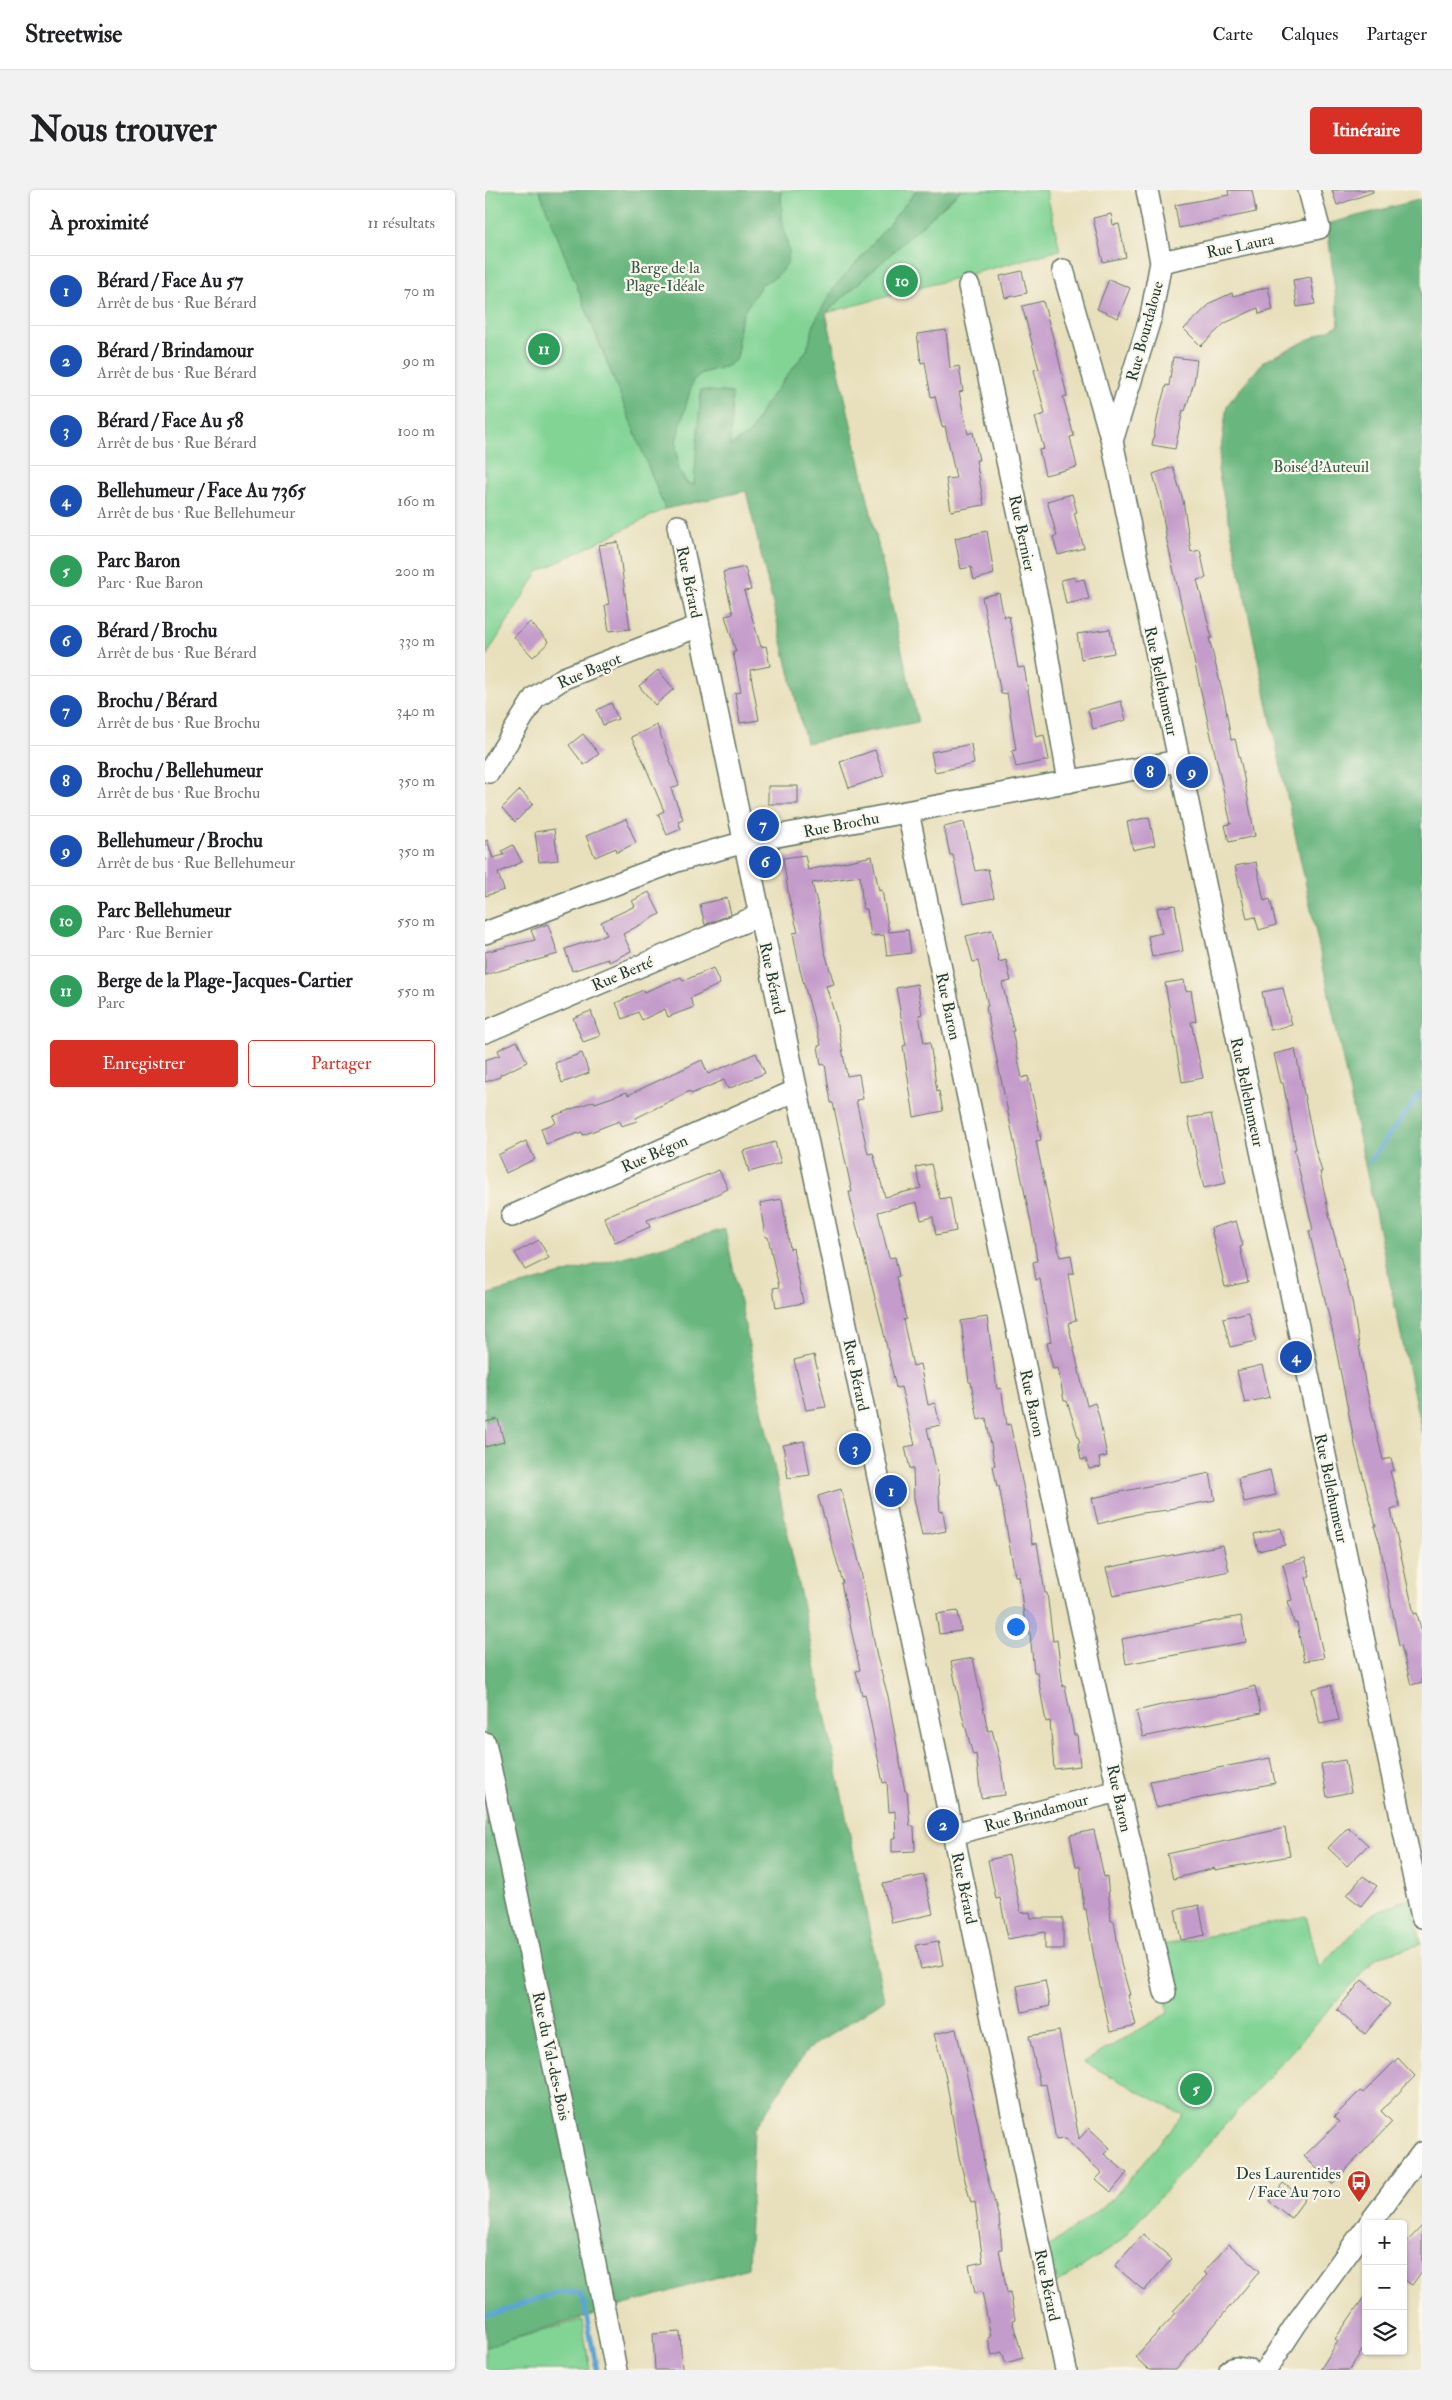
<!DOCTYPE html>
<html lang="fr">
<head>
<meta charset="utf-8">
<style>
  body { margin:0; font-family:"IM FELL Double Pica",serif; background:#f2f2f2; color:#202124 }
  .controls { position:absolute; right:15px; bottom:15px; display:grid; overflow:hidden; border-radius:5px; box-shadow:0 1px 4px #0004 }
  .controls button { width:45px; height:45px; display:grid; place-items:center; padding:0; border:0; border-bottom:1px solid #e0e0e0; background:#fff; color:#202124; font:25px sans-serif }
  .you { position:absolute; left:530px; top:1436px; width:18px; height:18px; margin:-12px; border:4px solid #fff; border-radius:50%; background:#1a73e8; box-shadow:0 0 0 8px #1a73e833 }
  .badge { display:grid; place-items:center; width:32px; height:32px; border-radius:50%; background:#d93025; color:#fff; font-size:16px; font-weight:700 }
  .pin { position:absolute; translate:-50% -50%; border:2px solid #fff; box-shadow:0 1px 5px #0006 }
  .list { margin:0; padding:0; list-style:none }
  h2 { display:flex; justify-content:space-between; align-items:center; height:65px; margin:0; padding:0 20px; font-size:21px }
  h2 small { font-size:16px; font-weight:400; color:#757577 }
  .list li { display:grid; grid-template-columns:32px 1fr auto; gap:15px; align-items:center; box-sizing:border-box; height:70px; padding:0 20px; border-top:1px solid #e0e0e0 }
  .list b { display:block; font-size:19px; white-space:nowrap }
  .list p { margin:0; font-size:16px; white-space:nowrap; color:#757577 }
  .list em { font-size:16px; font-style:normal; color:#757577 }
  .actions { display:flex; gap:10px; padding:15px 20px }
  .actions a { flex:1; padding:11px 0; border:1px solid #d93025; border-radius:5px; text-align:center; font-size:18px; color:#d93025 }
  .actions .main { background:#d93025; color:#fff }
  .icon { flex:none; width:28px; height:28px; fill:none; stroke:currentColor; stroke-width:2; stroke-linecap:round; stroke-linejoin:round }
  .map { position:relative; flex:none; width:937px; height:2180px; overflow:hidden; border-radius:5px }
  header { display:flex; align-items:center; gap:30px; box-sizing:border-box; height:70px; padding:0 25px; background:#fff; border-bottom:1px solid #e0e0e0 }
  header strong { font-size:24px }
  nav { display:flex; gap:28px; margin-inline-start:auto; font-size:18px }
  .intro { display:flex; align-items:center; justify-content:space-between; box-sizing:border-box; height:120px; padding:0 30px }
  h1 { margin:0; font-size:35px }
  .button { padding:12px 22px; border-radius:5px; background:#d93025; color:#fff; font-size:18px; font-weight:700 }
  main { display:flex; gap:30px; padding:0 30px }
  aside { flex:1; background:#fff; border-radius:5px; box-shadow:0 1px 4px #0004 }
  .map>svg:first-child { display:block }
  .green { fill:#82d495; stroke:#508864 }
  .forest { fill:#69b67e; stroke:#447a59 }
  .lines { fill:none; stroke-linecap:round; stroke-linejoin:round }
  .stream { stroke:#5ba5d3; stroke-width:5 }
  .building { fill:#c49ccb }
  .minor-casing { stroke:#657664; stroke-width:24 }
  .minor { stroke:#fff; stroke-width:21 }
  .labels { text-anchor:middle; stroke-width:4.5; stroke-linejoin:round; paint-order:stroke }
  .street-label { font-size:16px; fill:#1f3d34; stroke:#fbf7ec }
  .park-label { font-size:16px; fill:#335b47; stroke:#fbf7ec }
  .poi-label { font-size:16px; fill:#1f3d34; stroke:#fbf7ec; text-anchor:end }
</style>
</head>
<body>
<header>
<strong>Streetwise</strong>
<nav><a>Carte</a><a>Calques</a><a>Partager</a></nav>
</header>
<div class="intro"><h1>Nous trouver</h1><a class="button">Itinéraire</a></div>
<main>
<aside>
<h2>À proximité<small>11 résultats</small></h2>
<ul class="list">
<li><span class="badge" style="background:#1a4fb4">1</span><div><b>Bérard / Face Au 57</b><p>Arrêt de bus · Rue Bérard</p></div><em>70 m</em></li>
<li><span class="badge" style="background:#1a4fb4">2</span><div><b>Bérard / Brindamour</b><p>Arrêt de bus · Rue Bérard</p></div><em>90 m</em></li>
<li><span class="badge" style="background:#1a4fb4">3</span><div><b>Bérard / Face Au 58</b><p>Arrêt de bus · Rue Bérard</p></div><em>100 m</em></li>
<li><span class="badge" style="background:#1a4fb4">4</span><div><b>Bellehumeur / Face Au 7365</b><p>Arrêt de bus · Rue Bellehumeur</p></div><em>160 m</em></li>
<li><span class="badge" style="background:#2e9e5b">5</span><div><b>Parc Baron</b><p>Parc · Rue Baron</p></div><em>200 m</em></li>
<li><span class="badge" style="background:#1a4fb4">6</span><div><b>Bérard / Brochu</b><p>Arrêt de bus · Rue Bérard</p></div><em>330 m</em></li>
<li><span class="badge" style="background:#1a4fb4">7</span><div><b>Brochu / Bérard</b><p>Arrêt de bus · Rue Brochu</p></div><em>340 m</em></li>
<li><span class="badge" style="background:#1a4fb4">8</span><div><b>Brochu / Bellehumeur</b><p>Arrêt de bus · Rue Brochu</p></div><em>350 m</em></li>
<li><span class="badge" style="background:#1a4fb4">9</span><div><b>Bellehumeur / Brochu</b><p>Arrêt de bus · Rue Bellehumeur</p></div><em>350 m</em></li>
<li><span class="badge" style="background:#2e9e5b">10</span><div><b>Parc Bellehumeur</b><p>Parc · Rue Bernier</p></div><em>550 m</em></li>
<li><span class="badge" style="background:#2e9e5b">11</span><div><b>Berge de la Plage-Jacques-Cartier</b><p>Parc</p></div><em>550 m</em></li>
</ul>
<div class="actions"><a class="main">Enregistrer</a><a>Partager</a></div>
</aside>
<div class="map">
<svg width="937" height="2180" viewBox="0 0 937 2180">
  <rect width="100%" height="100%" fill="#fbf7ec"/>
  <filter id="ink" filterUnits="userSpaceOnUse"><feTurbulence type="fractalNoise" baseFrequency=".02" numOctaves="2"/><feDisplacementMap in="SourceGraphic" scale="10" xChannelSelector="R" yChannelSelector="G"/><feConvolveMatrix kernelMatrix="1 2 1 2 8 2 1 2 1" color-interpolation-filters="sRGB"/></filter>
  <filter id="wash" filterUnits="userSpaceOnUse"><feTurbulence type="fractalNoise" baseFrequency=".0096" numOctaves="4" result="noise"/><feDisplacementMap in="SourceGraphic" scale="20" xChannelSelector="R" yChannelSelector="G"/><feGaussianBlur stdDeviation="1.12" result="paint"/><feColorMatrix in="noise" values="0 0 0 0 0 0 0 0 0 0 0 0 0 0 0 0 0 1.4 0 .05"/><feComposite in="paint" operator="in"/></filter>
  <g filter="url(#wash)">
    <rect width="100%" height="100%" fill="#e8e0bc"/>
    <path class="green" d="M0 0H54L180 319 53 382 0 468Z
      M296 0H432L375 69 350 96 330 131 322 160 279 216 266 242 244 257 216 200 209 295 202 293 193 279 191 251 208 190 217 183 242 176 254 162 252 145 259 121 277 94 292 86 304 62 297 29Z
      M476 0H561L575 60 341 123Z
      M926 1707 936 1754 892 1767 633 2053 568 2096 559 2060 627 2010 698 1925 599 1872 683 1823 674 1756 821 1726 834 1777 886 1725Z
      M97 2130 105 2180H0V2157Z"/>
    <path class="forest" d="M54 0H296L297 29 304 62 302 74 292 86 277 94 259 121 254 134 252 169 242 176 217 183 208 190 191 251 193 279 201 293 209 295 216 200 247 203 245 257 266 242 279 216 322 160 330 131 350 96 375 69 432 0H476L341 123 433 532 321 553 261 301 180 319Z
      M937 9V1244L733 280 742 215 779 171 854 135 842 34Z
      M240 1039 399 1810 322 1860 269 1940 263 2078 0 2157V1105Z"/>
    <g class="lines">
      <path class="stream" d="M885 971 937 901
        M0 2126C28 2121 67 2097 94 2103L98 2109 112 2180"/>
    </g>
    <g id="blocks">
      <path class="building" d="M743 0H767L771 22 694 38 690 15 744 5Z
        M847 0H888V2L852 15Z
        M626 24 628 35 634 34 641 67 618 72 608 28Z
        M537 81 542 103 520 108 515 86Z
        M826 87 830 114 812 117 808 90Z
        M624 89 645 98 633 128 612 119Z
        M783 97 788 120 774 124 773 118 740 133 716 156 699 139 727 112 747 103 748 106Z
        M558 111 574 170 582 206 578 207 589 246 585 247 592 277 560 285 554 260 559 259 550 227 560 224 549 180 554 179 537 116Z
        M461 140 465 178 474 176 478 201 474 202 483 244 488 242 494 270H491L499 315 466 321 461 289 471 288 460 236 457 237 450 206 446 207 440 172 436 173 432 144Z
        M688 167 712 170 709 192 700 221 698 220 690 259 667 255 674 220 681 195 684 196Z
        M688 277 698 310 706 362 715 360 721 388 712 390 727 448H724L740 513 746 550 750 549 757 578 770 646 744 652 740 635 746 634 682 351 675 309 668 284Z
        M587 304 592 322 589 323 599 358 573 365 568 347 572 346 562 311Z
        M502 341 509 384 489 390 486 377 476 379 470 348Z
        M133 352 145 439 124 441 120 415 124 414 114 355Z
        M260 377 266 400 259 401 276 457 281 456 285 476 265 480 274 530 255 533 250 503 256 502 248 462H251L240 426 248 424 238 382Z
        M590 387V391L599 389 604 409 581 414 576 390Z
        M514 403 519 427 524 426 533 478 539 477 551 547 559 545 564 570 531 577 527 561 531 560 522 503 516 504 497 407Z
        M45 432 64 452 48 467 29 447Z
        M625 439 629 463 596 469 592 444Z
        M173 480 189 499 170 515 154 496Z
        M636 511 641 530 608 539 603 520Z
        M126 513 133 529 118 535 112 520Z
        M172 535 194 595 186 599 198 629 193 631 196 639 182 645 173 624 179 621 157 568 146 547Z
        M98 544 114 564 99 575 84 555Z
        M486 554 489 574 450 582 446 562Z
        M390 560 399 586 364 598 355 572Z
        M283 596H313V614H283Z
        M35 600 48 614 30 632 17 618Z
        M664 627 670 655 648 660 642 632Z
        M141 629 151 653 132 662 131 658 110 667 101 646Z
        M479 632 490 681 503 679 509 708 478 714 468 665H465L459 637Z
        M69 639 73 670 54 672 50 642Z
        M2 650 8 668 19 665 17 661 28 655 37 672 13 683 19 700 0 706V651Z
        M320 665 323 680 387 666 394 701 397 700 404 742 423 740 426 763 402 766 399 745 386 746 382 719H378L375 686 327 693 334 720 339 759 349 794 341 796 353 835 362 886 374 884 378 909 371 910 383 964 388 963 400 1007 436 998 431 977 446 974 455 1009 465 1007 471 1041 451 1045 448 1027 436 1030 432 1012 393 1022 404 1068 410 1067 414 1086 411 1087 421 1129 418 1130 428 1176 435 1174 443 1215 450 1213 455 1235 442 1238 453 1287 455 1322 458 1321 461 1341 437 1346 429 1308 428 1278 425 1279 420 1257 430 1255 416 1197 411 1198 397 1135 371 1034 364 1002H367L348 913H346L340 874 336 875 333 856 336 855 315 780 308 743 313 742 304 708 298 668Z
        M771 672 779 711 785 709 791 735 774 740 770 727 762 729 750 676Z
        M164 702 175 724 138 744 146 761 124 772 123 769 87 781 80 759 122 745 116 732 150 716 147 711Z
        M242 708 246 724 220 735 215 714Z
        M690 715 698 761 667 767 663 746 677 743 672 718Z
        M63 734 73 764 0 785V762L50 750 46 740Z
        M507 740 514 772 521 770 526 791 517 793 529 841H527L537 888 543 886 550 917 556 950 551 951 575 1067 586 1065 589 1083 583 1084 591 1131 583 1133 602 1216 610 1213 614 1227 622 1266 614 1268 616 1277 604 1279 601 1269 596 1270 593 1253H595L582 1211H579L573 1178 568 1179 562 1153 566 1152 555 1089 551 1090 548 1072 552 1071 547 1038 501 817 503 816 493 771 488 772 481 746Z
        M228 778 235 794 205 808 209 817 183 827 180 819 157 830 153 822 138 829 131 813 158 800 159 802 196 787 198 791Z
        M699 790 701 801 706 800 711 831 706 832 718 888 697 892 680 793Z
        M432 794 437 824 434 825 439 853 445 852 452 902 454 901 458 921 429 927 418 856 421 855 411 798Z
        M798 798 807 835 785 840 777 802Z
        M106 821 115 846 98 852 88 828Z
        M32 851 42 872 15 885V887L0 892V870L15 865 13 860Z
        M810 859 829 954 837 982H835L845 1029 867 1111 880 1192 898 1270 906 1268 909 1280 905 1281 915 1317 906 1320 929 1424 932 1423 937 1444V1492L926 1495 916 1455 914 1456 895 1354 889 1336H891L870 1255 848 1144 824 1041 828 1040 809 959H811L798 893H796L789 864Z
        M97 863 104 883 77 893 70 873Z
        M271 863 280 883 243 899 239 890 206 904 205 901 151 928 152 931 136 936 134 931 98 945 97 942 61 954 56 938 71 933 68 926 109 911 110 913 142 902 143 905 217 870 223 884Z
        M726 924 741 993 719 998 703 928Z
        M41 951 50 969 21 983 13 965Z
        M290 952 296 973 264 982 258 961Z
        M234 980 243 999 215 1012 162 1030 165 1037 130 1052 119 1027Z
        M297 1009 305 1059 308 1058 318 1113 291 1118 288 1098 294 1097 283 1047H280L275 1013Z
        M751 1031 758 1056 755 1057 763 1092 740 1097 726 1038Z
        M54 1050 64 1068 40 1080 30 1063Z
        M764 1122 771 1151 745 1157 738 1128Z
        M502 1127 512 1199 516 1198 522 1235 525 1234 540 1305 547 1354 552 1353 560 1403H562L568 1451 572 1450 578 1497 580 1496 589 1545H592L595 1576 569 1579 565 1531 561 1532 552 1482H549L544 1434 540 1435 534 1386H530L514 1296H512L508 1276 510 1275 501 1228 493 1230 486 1192H484L476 1131Z
        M329 1165 341 1217 321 1220 309 1170Z
        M777 1175 785 1207 760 1213 752 1181Z
        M13 1229 19 1252 0 1257V1232Z
        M319 1251 325 1285 303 1288 298 1255Z
        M785 1280 791 1305 759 1312 753 1288Z
        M725 1283 730 1310 684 1319V1320L656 1323 613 1334 607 1308Z
        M356 1299 375 1376 392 1467 403 1506 420 1601H422L425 1636H429L430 1661 407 1662V1648H411L410 1621 404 1622 402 1592 398 1593 380 1504 377 1505 371 1481 375 1480 356 1393H358L333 1306Z
        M796 1338 800 1355 773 1361 769 1344Z
        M738 1355 744 1381 628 1406 621 1378Z
        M820 1368 825 1386 821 1387 839 1468 819 1471 812 1433H809L803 1411 807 1410 798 1374Z
        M473 1421 476 1441 454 1444 451 1424Z
        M756 1426 761 1452 641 1474 637 1449Z
        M488 1468 503 1541 507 1540 516 1575 520 1605 496 1608 491 1564 488 1565 477 1524 466 1472Z
        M846 1495 854 1530 835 1534 827 1499Z
        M770 1496 776 1523 658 1547 651 1521 689 1512 741 1504Z
        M785 1568 790 1593 671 1617 665 1591Z
        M860 1570 866 1602 842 1607 836 1574Z
        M863 1637 883 1655 862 1676 843 1658Z
        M800 1638 805 1666 730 1680V1678L688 1689 682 1664Z
        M609 1640 619 1687 622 1686 626 1731H629L636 1774 645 1805H643L651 1836 625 1842 609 1768 601 1719H599L595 1676H591L585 1645Z
        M524 1665 536 1723 545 1722 546 1728H578V1759H560V1742L523 1749 515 1708 511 1709 503 1670Z
        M439 1685 448 1724 407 1733 398 1694Z
        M878 1686 892 1696 876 1716 862 1705Z
        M714 1715 720 1745 696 1750 690 1720Z
        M453 1751 458 1775 436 1779 431 1755Z
        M560 1790 565 1816 537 1822 532 1796Z
        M877 1790 905 1814 880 1844 852 1820Z
        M471 1839 493 1934 500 1979 514 2028 517 2059H514L522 2103 525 2102 530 2129 527 2130 538 2168 521 2173 517 2162 507 2165 503 2148 506 2147 497 2102 490 2103 484 2075 498 2072 490 2012 486 2013 474 1967 460 1883 449 1844Z
        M574 1841 594 1949 604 1938 625 1958 619 1964 642 1983 626 2002 611 1989 617 1983 580 1949 571 1950 561 1894 555 1895 544 1846Z
        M913 1868 930 1886 896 1921 907 1932 847 1994 819 1966 854 1932 849 1927 875 1901 878 1903Z
        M798 1993 820 2009 806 2028 784 2011Z
        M937 2036V2081L927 2095 918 2089V2056Z
        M658 2044 687 2069 659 2101 630 2076Z
        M744 2054 775 2081 691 2180H664L650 2167 691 2123 688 2121 722 2085 719 2082Z
        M881 2104V2155L864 2180H835L853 2151 850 2149Z
        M195 2142 197 2180H170L168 2144Z"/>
    </g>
  </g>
  <g filter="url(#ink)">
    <use href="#blocks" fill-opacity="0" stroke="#657664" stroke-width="1"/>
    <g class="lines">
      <g class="minor-casing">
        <path id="minor" d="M676 72 834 38 824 0
          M578 80 627 251 937 1727
          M484 96 555 422 584 592
          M627 251 666 126 676 72 662 0
          M193 336 581 2180
          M4 582 50 507 79 488 214 436
          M423 622C506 1016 587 1410 680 1802
          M0 743 192 671 260 652 693 571
          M0 842 275 725
          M27 1026 312 900
          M0 1553 95 1999 131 2180
          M469 1644 633 1601
          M884 2034 937 1963
          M745 2180 750 2178 764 2180
          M781 2180 811 2134 881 2038"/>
      </g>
      <use href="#minor" class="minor"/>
    </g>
  </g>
  <defs>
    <g id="bus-pin" transform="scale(1.25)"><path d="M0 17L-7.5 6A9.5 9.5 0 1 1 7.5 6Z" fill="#c8321e" stroke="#fbf7ec"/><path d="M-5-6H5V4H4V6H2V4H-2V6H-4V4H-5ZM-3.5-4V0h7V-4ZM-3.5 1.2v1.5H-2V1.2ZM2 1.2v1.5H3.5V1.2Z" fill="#fff"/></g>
  </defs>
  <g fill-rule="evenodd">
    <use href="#bus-pin" x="874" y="1992"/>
  </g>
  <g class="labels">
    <g class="street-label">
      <text transform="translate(755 55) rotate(-12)" y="6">Rue Laura</text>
      <text transform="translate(659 141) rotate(-75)" y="6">Rue Bourdaloue</text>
      <text transform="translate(538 343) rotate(78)" y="6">Rue Bernier</text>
      <text transform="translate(205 392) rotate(78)" y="6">Rue Bérard</text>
      <text transform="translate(104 480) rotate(-23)" y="6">Rue Bagot</text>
      <text transform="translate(677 491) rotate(78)" y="6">Rue Bellehumeur</text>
      <text transform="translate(356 634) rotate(-11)" y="6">Rue Brochu</text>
      <text transform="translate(137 783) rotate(-23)" y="6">Rue Berté</text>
      <text transform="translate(288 788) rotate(78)" y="6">Rue Bérard</text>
      <text transform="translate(464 816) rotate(78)" y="6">Rue Baron</text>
      <text transform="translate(763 902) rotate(78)" y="6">Rue Bellehumeur</text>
      <text transform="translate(169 963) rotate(-24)" y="6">Rue Bégon</text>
      <text transform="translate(372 1185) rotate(78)" y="6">Rue Bérard</text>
      <text transform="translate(548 1213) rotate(78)" y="6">Rue Baron</text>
      <text transform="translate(847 1298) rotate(78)" y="6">Rue Bellehumeur</text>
      <text transform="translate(635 1608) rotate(78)" y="6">Rue Baron</text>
      <text transform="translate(551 1622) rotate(-15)" y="6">Rue Brindamour</text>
      <text transform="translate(480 1698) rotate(78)" y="6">Rue Bérard</text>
      <text transform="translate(67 1866) rotate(78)" y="6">Rue du Val-des-Bois</text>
      <text transform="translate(563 2095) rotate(78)" y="6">Rue Bérard</text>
    </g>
    <g class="park-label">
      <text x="180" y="83">Berge de la<tspan x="180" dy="18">Plage-Idéale</tspan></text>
      <text x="836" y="282">Boisé d'Auteuil</text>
    </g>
    <g class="poi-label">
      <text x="856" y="1989">Des Laurentides<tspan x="856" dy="18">/ Face Au 7010</tspan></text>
    </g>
  </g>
</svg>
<div class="controls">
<button>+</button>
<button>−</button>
<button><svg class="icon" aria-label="layers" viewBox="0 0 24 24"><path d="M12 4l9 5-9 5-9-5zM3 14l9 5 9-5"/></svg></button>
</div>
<div class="you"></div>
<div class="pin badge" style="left:406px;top:1301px;background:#1a4fb4">1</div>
<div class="pin badge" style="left:458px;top:1635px;background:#1a4fb4">2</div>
<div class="pin badge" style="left:370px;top:1259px;background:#1a4fb4">3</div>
<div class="pin badge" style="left:811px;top:1167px;background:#1a4fb4">4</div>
<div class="pin badge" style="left:711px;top:1899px;background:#2e9e5b">5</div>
<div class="pin badge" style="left:280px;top:672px;background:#1a4fb4">6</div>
<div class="pin badge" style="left:278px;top:635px;background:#1a4fb4">7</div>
<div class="pin badge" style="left:665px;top:582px;background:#1a4fb4">8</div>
<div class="pin badge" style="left:707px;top:582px;background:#1a4fb4">9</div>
<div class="pin badge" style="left:417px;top:91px;background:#2e9e5b">10</div>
<div class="pin badge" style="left:59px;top:159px;background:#2e9e5b">11</div>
</div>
</main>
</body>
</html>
